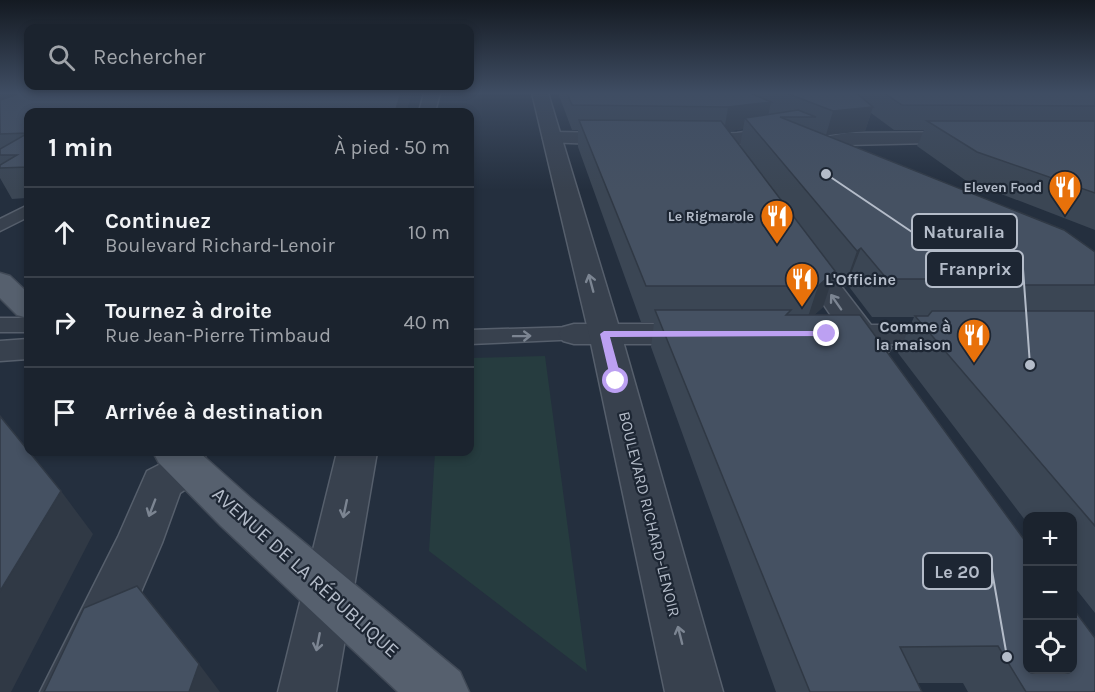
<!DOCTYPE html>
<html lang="fr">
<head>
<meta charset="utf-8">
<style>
  body { margin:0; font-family:Karla,sans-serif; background:#282f3a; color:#f1f3f6 }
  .controls { position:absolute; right:18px; bottom:18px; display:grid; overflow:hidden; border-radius:12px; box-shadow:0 3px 9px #0003 }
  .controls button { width:54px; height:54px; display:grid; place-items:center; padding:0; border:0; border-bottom:2px solid #39404a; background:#1b232e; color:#f1f3f6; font:30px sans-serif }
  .stop { position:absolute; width:18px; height:18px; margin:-14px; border:4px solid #bca0f2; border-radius:50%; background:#fff }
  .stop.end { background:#bca0f2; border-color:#fff; box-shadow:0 2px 6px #0008 }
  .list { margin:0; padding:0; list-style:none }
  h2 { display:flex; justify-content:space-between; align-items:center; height:78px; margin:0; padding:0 24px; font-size:26px }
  h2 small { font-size:20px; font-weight:400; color:#a0a4aa }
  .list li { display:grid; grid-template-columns:39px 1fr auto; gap:18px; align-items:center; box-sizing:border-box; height:90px; padding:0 24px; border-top:2px solid #39404a }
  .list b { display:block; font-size:22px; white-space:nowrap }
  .list p { margin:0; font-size:20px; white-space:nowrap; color:#a0a4aa }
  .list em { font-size:20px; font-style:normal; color:#a0a4aa }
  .icon { flex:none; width:33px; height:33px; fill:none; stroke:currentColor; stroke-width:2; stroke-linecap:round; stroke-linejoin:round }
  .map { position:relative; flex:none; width:1095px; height:692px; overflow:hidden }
  .search { position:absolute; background:#1b232e; box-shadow:0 3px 9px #0003; left:24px; top:24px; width:450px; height:66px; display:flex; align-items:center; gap:15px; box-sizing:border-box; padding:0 21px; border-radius:12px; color:#a0a4aa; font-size:22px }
  .panel { position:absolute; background:#1b232e; box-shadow:0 3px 9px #0003; left:24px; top:108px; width:450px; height:348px; border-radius:12px }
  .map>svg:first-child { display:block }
  .green { fill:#263c3f }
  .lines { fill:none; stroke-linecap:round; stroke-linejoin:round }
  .pedestrian-casing { stroke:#565f6c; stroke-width:3 }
  .minor-casing { stroke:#565f6c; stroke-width:3 }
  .tertiary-casing { stroke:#565f6c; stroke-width:3 }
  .primary-casing { stroke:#414a57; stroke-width:3 }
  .pedestrian { fill:#38414e; fill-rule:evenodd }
  .minor { fill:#38414e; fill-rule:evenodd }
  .tertiary { fill:#38414e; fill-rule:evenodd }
  .primary { fill:#56606e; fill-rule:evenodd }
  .wall { fill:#3b4654; fill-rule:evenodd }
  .shaded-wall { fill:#303945 }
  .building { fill:#455162; stroke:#303945; stroke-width:1.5 }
  .oneway { stroke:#7c8592 }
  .route { fill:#bca0f2 }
  .labels { text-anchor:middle; stroke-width:4.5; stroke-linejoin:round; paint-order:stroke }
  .far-poi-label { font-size:14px; font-weight:bold; fill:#b4bcc9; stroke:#1d2633; text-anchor:end }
  .poi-label { font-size:16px; font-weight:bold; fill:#b4bcc9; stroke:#1d2633; text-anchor:start }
  .street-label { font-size:16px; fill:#b4bcc9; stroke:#1d2633 }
  .near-street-label { font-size:20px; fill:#b4bcc9; stroke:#1d2633 }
  .leader { fill:none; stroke:#b4bcc9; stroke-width:2 }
  .callout-dot { fill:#b4bcc9; stroke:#1d2633; stroke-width:2 }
  .callout { fill:#1d2633; stroke:#b4bcc9; stroke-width:2 }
  .callout-label { font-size:18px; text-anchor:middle; font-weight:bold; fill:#b4bcc9 }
</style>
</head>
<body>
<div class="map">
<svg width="1095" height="692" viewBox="0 0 1095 692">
  <rect width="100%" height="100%" fill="#242f3e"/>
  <path class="green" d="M545 356 587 672 429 551 435 452H470V358Z"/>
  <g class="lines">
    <g class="pedestrian-casing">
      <path id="pedestrian" d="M28 205V217L0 231V219Z
        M0 318H28V332H0Z
        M574 327 582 329 586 334 582 339 470 344V330Z"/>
    </g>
    <g class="minor-casing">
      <path id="minor" d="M787 126 796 131 793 135C775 139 690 155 680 140L689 134 737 133Z
        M552 132 623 133 632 139 623 145 545 142 543 138 545 134Z
        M965 132 972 134 974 138 972 142 847 145 820 149 811 143 813 139 847 133Z
        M802 245 811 247 871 325H951L962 328 967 335 962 342 951 345 888 344 891 348 886 355C870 359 863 356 853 344L835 341 830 334 838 326 789 253 793 247Z
        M574 324H696L707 327 712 334 707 341 696 344H574L563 341 558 334 563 327Z
        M28 339V359L0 361V341Z
        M184 452 204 455 210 466 204 477 180 493 162 543 98 692H40L118 537 147 471Z"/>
    </g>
    <g class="tertiary-casing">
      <path id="tertiary" d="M424 93H440L435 112H419Z
        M532 93H548L621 334 723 692H665L589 334Z
        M337 452H377L336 692H278Z"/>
    </g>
    <g class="primary-casing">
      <path id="primary" d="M0 273 10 276 28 293V318L17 315 0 298Z
        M153 452H199L253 500 460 672 469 692H398L221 526 159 463Z"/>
    </g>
    <use href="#pedestrian" class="pedestrian"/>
    <use href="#minor" class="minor"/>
    <use href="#tertiary" class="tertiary"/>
    <use href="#primary" class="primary"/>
  </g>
  <path class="wall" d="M0 93H412L406 112H28V205L25 199 26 198 12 199 0 178Z
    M558 93H1095V230L965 180 917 146 924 130H894L871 113 865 131 827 135 1095 252V613L1072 584V516H1028V524L898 353 914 317H872L847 284 844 288 834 274 823 307 814 315 1095 692H968L963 683H917L922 692H776L651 347 654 322H641L578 147V130H572ZM743 129 740 146 729 131Z"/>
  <path class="shaded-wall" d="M0 93H48L0 115Z
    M401 93H412L406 112H395Z
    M771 102 766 126 745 118 743 129 724 132 728 107Z
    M873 107 865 131 826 135 833 111Z
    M861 248 847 284 844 288 857 251Z
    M835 271 823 307 806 323 818 286Z
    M61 491 93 534 11 692H0V591Z
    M199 664 220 692H189Z"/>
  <path class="building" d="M17 93H401L395 112H28V133L0 134V100L16 95Z
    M567 93H750L771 102 728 107 572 105Z
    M786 93H856L873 107 833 111Z
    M884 93H1095V106L902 105Z
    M798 110 816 117H780L1064 230 1095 252V285H955L960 279H887L861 248 857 251 745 118Z
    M579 120 721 121 835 271 818 286H646Z
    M927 121H1095V193L977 152Z
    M28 133V167L0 168V165L17 155H0V149Z
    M655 310H791L786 315H860L1028 545V669H1072V607L1095 638V692H1026L998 646 900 647 922 692H810Z
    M932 311H1095V526L915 316H928Z
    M0 416 61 491 0 591Z
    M137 586 199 664 189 692H44L84 608Z"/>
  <defs><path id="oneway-shaft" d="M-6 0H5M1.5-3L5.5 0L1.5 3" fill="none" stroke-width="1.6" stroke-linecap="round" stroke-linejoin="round" transform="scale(1.5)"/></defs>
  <g class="oneway">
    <use href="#oneway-shaft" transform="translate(591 283) rotate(-105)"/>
    <use href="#oneway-shaft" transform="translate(836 302) rotate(-125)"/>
    <use href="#oneway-shaft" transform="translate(522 336) rotate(-1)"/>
    <use href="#oneway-shaft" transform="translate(152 508) rotate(111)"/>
    <use href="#oneway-shaft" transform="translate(345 509) rotate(102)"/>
    <use href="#oneway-shaft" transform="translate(680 635) rotate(-104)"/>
    <use href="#oneway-shaft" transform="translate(318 642) rotate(101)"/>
  </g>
  <linearGradient id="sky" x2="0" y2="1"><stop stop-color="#141a22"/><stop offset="0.49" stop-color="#3f4d63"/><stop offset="1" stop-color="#3f4d63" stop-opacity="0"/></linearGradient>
  <rect width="1095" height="190" fill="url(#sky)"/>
  <path class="route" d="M827 331 832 334 830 336 610 337 622 381 616 385 611 381 600 334 604 331Z"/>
  <defs>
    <g id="restaurant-pin" transform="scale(1.725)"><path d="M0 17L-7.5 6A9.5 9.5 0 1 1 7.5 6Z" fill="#e8710a" stroke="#1d2633"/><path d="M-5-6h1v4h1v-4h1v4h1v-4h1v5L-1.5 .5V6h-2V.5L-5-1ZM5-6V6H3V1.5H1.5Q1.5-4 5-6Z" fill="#fff"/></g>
  </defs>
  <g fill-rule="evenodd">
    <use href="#restaurant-pin" x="1065" y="187"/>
    <use href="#restaurant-pin" x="777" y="216"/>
    <use href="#restaurant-pin" x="802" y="279"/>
    <use href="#restaurant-pin" x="974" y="335"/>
  </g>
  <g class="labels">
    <g class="far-poi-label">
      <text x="1042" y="192">Eleven Food</text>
      <text x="754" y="221">Le Rigmarole</text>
    </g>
    <g class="poi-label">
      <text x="825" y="285">L'Officine</text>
      <text x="951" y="332" text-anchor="end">Comme à<tspan x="951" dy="18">la maison</tspan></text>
    </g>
    <g class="street-label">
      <text transform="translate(650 514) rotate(76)" y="6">BOULEVARD RICHARD-LENOIR</text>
    </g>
    <g class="near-street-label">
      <text transform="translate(306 572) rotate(42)" y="7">AVENUE DE LA RÉPUBLIQUE</text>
    </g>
  </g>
  <path class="leader" d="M826 174L912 232M1030 365L1023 269M1007 657L992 571"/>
  <g class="callout-dot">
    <circle cx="826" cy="174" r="6"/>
    <circle cx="1030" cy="365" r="6"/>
    <circle cx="1007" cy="657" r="6"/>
  </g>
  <g class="callout">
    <rect x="912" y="214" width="105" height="36" rx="6"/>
    <rect x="926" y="251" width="97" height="36" rx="6"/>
    <rect x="923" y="553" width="69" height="36" rx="6"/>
  </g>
  <g class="callout-label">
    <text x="964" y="238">Naturalia</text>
    <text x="975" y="275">Franprix</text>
    <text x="957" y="578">Le 20</text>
  </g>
</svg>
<div class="controls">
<button>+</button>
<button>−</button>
<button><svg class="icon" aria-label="locate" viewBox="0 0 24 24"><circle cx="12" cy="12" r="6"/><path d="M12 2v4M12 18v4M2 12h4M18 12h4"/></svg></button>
</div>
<div class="stop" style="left:616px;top:381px"></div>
<div class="stop end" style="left:827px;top:334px"></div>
<div class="search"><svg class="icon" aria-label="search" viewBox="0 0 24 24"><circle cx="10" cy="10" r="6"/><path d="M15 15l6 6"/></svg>Rechercher</div>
<section class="panel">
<h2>1 min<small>À pied · 50 m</small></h2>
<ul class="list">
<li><svg class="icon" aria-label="ahead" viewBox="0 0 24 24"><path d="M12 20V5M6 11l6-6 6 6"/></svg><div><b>Continuez</b><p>Boulevard Richard-Lenoir</p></div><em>10 m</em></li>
<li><svg class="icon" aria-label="right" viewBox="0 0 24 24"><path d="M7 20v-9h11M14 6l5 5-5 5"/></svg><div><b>Tournez à droite</b><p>Rue Jean-Pierre Timbaud</p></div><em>40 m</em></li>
<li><svg class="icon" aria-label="arrive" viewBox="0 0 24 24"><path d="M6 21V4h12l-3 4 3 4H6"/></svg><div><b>Arrivée à destination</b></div></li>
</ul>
</section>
</div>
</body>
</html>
